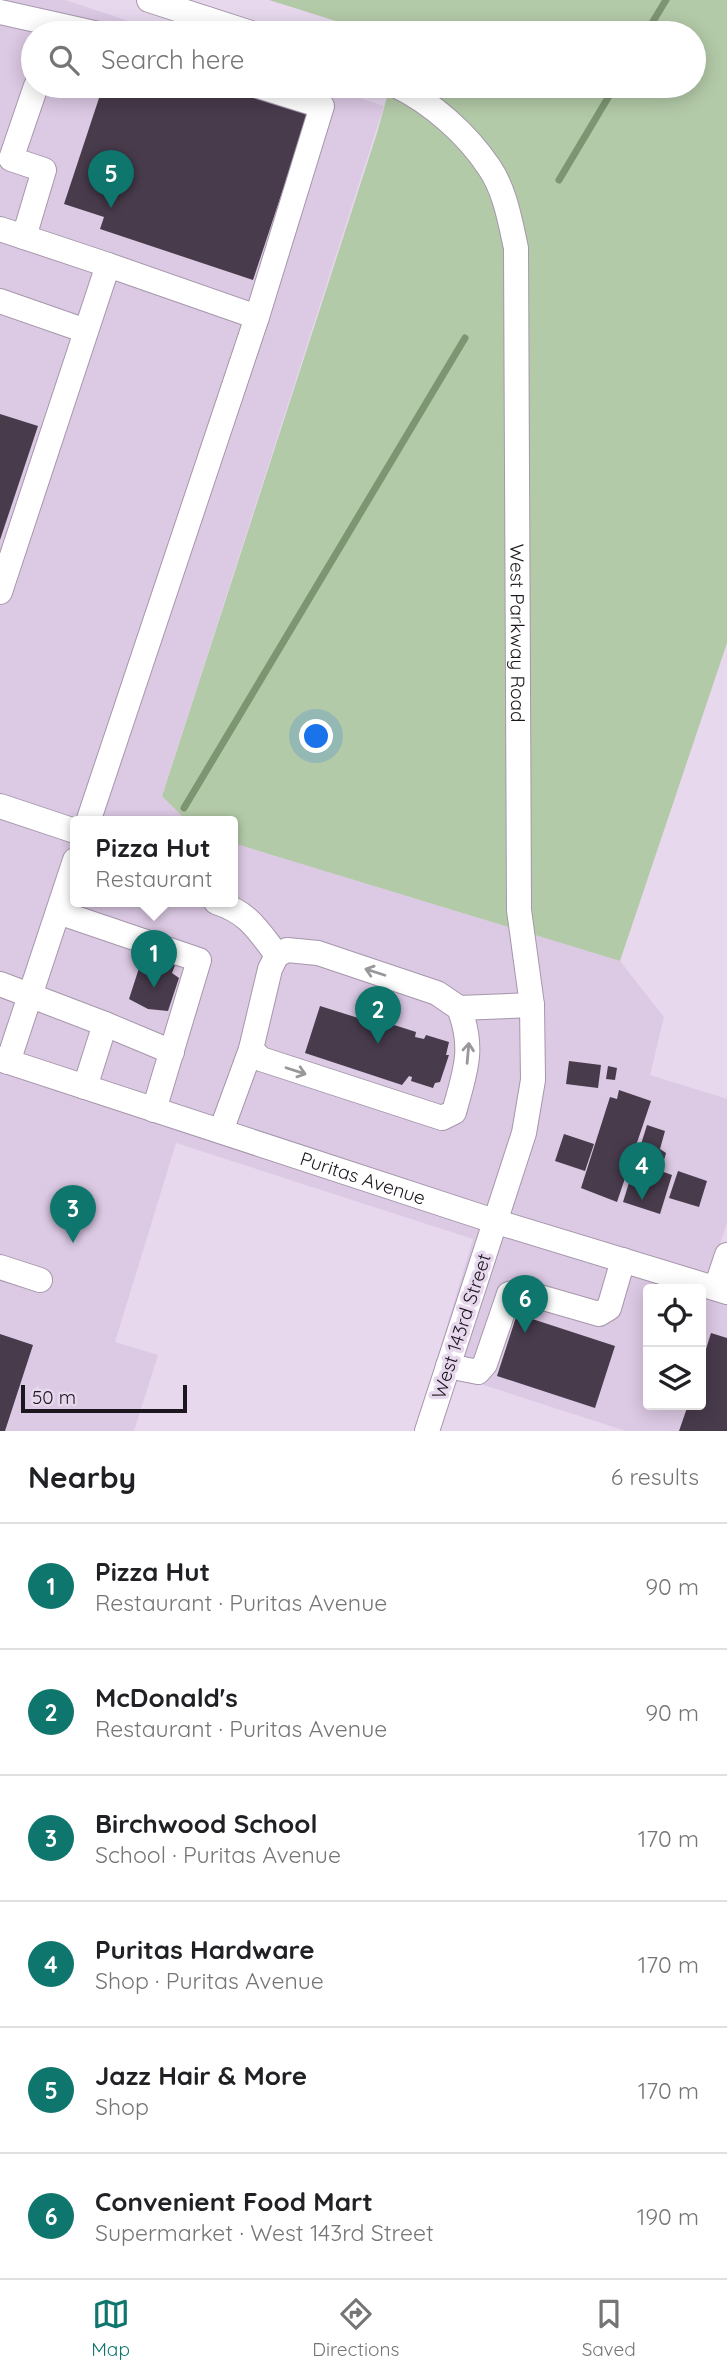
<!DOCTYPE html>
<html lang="en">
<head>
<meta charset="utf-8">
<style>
  body { margin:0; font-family:Quicksand,sans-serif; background:#f6f6f6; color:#202124 }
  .controls { position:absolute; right:21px; bottom:21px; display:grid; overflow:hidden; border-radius:7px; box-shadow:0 4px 18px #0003 }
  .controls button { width:63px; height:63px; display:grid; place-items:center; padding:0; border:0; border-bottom:2px solid #e0e0e0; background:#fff; color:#202124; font:35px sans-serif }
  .scale { position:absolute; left:21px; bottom:18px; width:166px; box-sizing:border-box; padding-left:7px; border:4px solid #1c171e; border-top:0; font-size:19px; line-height:24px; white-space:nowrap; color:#1c171e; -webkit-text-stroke:5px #e7d8ed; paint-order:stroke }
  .you { position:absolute; left:317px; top:737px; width:24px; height:24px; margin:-18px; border:5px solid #fff; border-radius:50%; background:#1a73e8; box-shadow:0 0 0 10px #1a73e833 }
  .badge { display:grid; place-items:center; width:46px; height:46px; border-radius:50%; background:#0f766e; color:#fff; font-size:23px; font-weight:700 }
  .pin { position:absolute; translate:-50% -58px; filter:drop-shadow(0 2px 4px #0008) }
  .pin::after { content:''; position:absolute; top:37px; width:24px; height:21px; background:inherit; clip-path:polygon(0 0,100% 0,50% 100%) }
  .popup { position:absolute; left:70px; top:816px; width:168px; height:91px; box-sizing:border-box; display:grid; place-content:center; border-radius:7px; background:#fff; filter:drop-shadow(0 2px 5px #0005); font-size:23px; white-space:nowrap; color:#757577 }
  .popup b { font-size:26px; color:#202124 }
  .popup::after { content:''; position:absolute; left:50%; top:100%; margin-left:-14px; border:14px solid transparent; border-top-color:#fff }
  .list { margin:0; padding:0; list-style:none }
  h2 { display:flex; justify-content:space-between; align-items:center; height:91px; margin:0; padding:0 28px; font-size:30px }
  h2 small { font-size:23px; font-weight:400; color:#757577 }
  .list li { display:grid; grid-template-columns:46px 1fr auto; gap:21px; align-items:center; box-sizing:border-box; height:126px; padding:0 28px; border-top:2px solid #e0e0e0 }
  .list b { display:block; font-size:26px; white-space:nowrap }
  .list p { margin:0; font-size:23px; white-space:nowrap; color:#757577 }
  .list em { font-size:23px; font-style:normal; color:#757577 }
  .icon { flex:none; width:38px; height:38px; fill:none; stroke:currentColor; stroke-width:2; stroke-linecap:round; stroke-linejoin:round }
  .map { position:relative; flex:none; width:727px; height:1431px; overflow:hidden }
  .search { position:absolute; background:#fff; box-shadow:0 4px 18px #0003; left:21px; right:21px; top:21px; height:77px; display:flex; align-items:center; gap:18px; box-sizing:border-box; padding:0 24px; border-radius:38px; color:#757577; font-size:26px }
  .sheet { height:847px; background:#fff }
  nav { display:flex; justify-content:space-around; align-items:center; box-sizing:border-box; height:98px; border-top:2px solid #e0e0e0; background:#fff; font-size:19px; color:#757577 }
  nav a { display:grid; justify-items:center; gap:4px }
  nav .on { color:#0f766e }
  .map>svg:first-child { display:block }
  .built { fill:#dcc9e4; fill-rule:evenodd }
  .green { fill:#b3caa8 }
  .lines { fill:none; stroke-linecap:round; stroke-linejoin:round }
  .stream { stroke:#7d9672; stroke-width:7 }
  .building { fill:#483b4c }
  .minor-casing { stroke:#a597ab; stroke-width:26 }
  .minor { stroke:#fff; stroke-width:24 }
  .oneway { stroke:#99979a }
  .labels { text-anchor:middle; stroke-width:7; stroke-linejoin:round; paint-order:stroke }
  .street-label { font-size:19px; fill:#1c171e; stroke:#e7d8ed }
</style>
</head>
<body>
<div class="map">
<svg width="727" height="1431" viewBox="0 0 727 1431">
  <rect width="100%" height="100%" fill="#e7d8ed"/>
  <path class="built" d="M0 0H65L165 33H33V86H323L384 106 162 795 188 822H75V902H233V843L620 961 664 1017 650 1075 727 1099V1223L710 1273 727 1279V1431H626L434 1369 473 1239 176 1143 115 1342 158 1355 134 1431H0ZM648 1289H701V1405H648Z"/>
  <path class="green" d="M269 0H727V643L620 961 233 843V822H188L162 796 377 133 390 86H694V33H374Z"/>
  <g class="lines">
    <path class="stream" d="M646 33 666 0
      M559 180 615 86
      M184 808 465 338"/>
  </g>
  <path class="building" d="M103 86H231L309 111 253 280 100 229 104 217 64 204Z
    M0 414 38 426 0 540Z
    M166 954 177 960 172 973 179 978 168 1011 148 1009 129 999 140 965 145 958 166 965Z
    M320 1006 371 1022 389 1023 390 1027 391 1024 416 1032 415 1037 424 1039 426 1035 449 1042 446 1055H449L440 1082 435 1083 433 1088 411 1081 412 1077 409 1076 402 1085 305 1053Z
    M569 1061 601 1065 598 1088 566 1084Z
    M608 1066 617 1068 615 1080 606 1079Z
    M619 1090 651 1101 617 1202 581 1188 610 1097 617 1099Z
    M647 1125 665 1131 660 1149 666 1153 661 1171 672 1175 660 1214 623 1202Z
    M564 1134 594 1144 585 1171 555 1161Z
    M678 1171 707 1181 699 1207 669 1198Z
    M517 1314 615 1346 595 1408 497 1376Z
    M711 1333 727 1338V1431H679L688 1405H701V1365Z
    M0 1334 33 1345 5 1431H0Z"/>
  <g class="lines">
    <g class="minor-casing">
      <g id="minor">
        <path d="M149 0 251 33"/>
        <path d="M0 12 94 33"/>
        <path id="s1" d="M397 86C432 103 467 134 489 167 505 190 510 221 516 248L519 910 532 1005 533 1080 524 1133 427 1431"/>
        <path d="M0 229 108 265"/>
        <path d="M24 237 44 170 11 159 36 86"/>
        <path d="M0 301 86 331"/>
        <path d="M257 317 322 106 258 86"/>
        <path d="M0 592 108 265 257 317 88 822"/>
        <path d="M0 806 75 831"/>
        <path d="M216 902C249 913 257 929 277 955"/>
        <path d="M58 912 199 960 154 1110"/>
        <path d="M0 984 105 1024 85 1087"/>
        <path d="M459 1008C475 1049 465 1072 454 1112L442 1118 261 1059 251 1049 270 969 277 955 287 950 318 953 437 993 459 1008 532 1005"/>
        <path d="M105 1024 172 1052"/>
        <path id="s2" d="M0 1059 494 1221 727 1292"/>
        <path d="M8 1062 75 860"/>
        <path d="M221 1131 251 1049"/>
        <path d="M0 1267 40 1280"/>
        <path d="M716 1288 727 1255"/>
        <path d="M448 1366 478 1372 485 1364 509 1294 519 1291 599 1314 609 1308 623 1260"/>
      </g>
    </g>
    <use href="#minor" class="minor"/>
  </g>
  <defs><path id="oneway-shaft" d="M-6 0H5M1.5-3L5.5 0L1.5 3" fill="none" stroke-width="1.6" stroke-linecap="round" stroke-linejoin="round" transform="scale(1.75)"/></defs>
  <g class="oneway">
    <use href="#oneway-shaft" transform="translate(375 972) rotate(-162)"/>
    <use href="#oneway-shaft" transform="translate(468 1053) rotate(-85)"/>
    <use href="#oneway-shaft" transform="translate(296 1071) rotate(18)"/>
  </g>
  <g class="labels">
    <g class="street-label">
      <text dy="7" stroke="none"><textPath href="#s1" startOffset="595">West Parkway Road</textPath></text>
      <text dy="7" stroke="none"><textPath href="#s2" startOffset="382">Puritas Avenue</textPath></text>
      <text transform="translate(461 1326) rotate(-72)" y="7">West 143rd Street</text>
    </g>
  </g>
</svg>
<div class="controls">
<button><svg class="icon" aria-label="locate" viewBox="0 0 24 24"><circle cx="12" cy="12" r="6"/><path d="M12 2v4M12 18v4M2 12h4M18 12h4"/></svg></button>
<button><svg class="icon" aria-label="layers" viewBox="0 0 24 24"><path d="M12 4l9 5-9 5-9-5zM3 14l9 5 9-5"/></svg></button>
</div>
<div class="scale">50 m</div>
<div class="you"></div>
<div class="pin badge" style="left:154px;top:988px">1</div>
<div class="popup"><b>Pizza Hut</b>Restaurant</div>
<div class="pin badge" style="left:378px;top:1044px">2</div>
<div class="pin badge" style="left:73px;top:1243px">3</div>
<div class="pin badge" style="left:642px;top:1200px">4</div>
<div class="pin badge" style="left:111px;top:208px">5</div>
<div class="pin badge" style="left:525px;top:1333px">6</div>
<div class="search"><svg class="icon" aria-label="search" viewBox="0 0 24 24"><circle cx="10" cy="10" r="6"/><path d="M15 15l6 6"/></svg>Search here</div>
</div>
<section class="sheet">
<h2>Nearby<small>6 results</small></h2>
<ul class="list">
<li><span class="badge">1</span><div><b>Pizza Hut</b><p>Restaurant · Puritas Avenue</p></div><em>90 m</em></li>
<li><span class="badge">2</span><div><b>McDonald's</b><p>Restaurant · Puritas Avenue</p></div><em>90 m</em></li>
<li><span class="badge">3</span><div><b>Birchwood School</b><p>School · Puritas Avenue</p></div><em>170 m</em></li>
<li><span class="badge">4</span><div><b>Puritas Hardware</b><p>Shop · Puritas Avenue</p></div><em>170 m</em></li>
<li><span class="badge">5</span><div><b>Jazz Hair &amp; More</b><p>Shop</p></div><em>170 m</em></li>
<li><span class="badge">6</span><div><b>Convenient Food Mart</b><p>Supermarket · West 143rd Street</p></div><em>190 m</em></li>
</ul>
</section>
<nav>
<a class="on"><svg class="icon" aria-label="map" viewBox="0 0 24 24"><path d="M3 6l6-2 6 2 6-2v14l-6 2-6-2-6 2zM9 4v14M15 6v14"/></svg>Map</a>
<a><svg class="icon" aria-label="directions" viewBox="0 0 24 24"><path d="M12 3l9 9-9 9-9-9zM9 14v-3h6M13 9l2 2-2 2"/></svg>Directions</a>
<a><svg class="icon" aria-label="saved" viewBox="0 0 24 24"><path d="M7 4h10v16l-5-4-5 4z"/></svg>Saved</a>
</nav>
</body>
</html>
